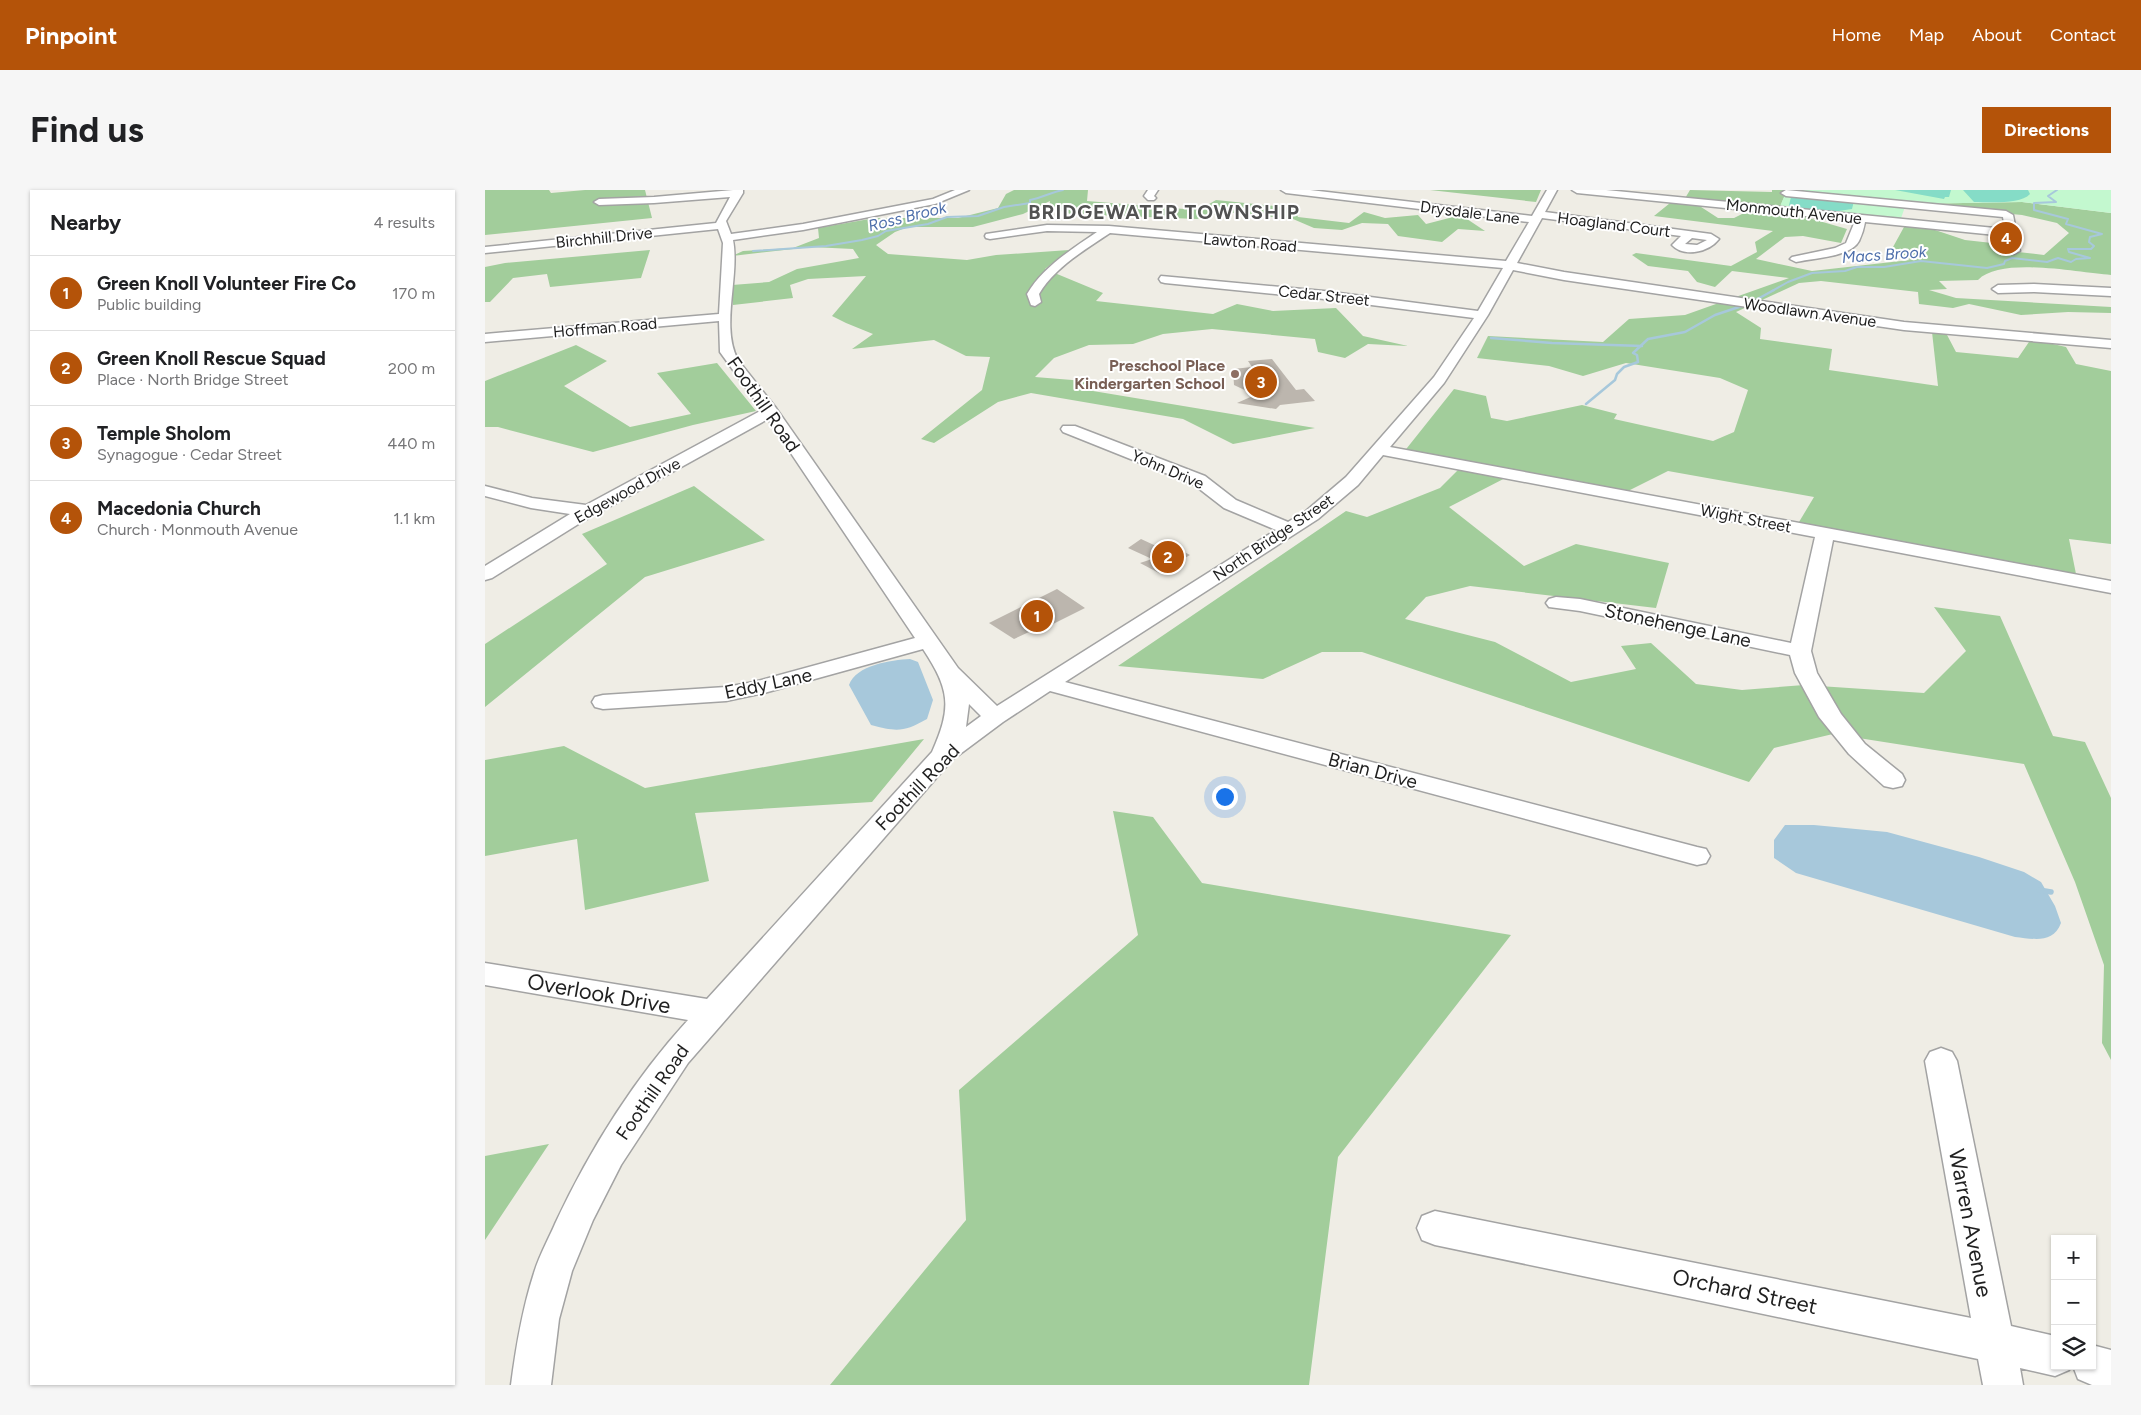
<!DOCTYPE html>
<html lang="en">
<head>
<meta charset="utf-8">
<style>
  body { margin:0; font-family:Figtree,sans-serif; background:#f6f6f6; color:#202124 }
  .controls { position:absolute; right:15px; bottom:15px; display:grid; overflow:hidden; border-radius:0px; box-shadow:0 1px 4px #0004 }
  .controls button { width:45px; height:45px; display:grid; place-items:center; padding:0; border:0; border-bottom:1px solid #e0e0e0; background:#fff; color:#202124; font:25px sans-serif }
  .you { position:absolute; left:739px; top:606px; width:18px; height:18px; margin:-12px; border:4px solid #fff; border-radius:50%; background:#1a73e8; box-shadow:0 0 0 8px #1a73e833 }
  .badge { display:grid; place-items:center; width:32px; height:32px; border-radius:50%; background:#b45309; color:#fff; font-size:16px; font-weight:700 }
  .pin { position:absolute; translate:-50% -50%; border:2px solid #fff; box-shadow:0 1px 5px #0006 }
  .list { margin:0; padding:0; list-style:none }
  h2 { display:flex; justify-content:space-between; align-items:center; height:65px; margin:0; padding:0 20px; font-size:21px }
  h2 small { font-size:16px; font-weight:400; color:#757577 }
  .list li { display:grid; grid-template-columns:32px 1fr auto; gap:15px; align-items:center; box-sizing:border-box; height:75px; padding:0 20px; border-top:1px solid #e0e0e0 }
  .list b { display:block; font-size:19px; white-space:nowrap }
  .list p { margin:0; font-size:16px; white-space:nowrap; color:#757577 }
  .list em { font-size:16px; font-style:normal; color:#757577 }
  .icon { flex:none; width:28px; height:28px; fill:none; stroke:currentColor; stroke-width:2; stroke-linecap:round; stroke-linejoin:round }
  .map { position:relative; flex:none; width:1626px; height:1195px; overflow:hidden; border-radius:0px }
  header { display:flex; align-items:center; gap:30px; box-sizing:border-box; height:70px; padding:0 25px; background:#b45309; color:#fff }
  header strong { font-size:24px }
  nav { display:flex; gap:28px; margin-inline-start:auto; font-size:18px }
  .intro { display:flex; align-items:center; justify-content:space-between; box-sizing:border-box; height:120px; padding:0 30px }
  h1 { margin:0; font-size:35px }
  .button { padding:12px 22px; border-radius:0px; background:#b45309; color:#fff; font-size:18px; font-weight:700 }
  main { display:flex; gap:30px; padding:0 30px }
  aside { flex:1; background:#fff; border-radius:0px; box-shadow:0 1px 4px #0004 }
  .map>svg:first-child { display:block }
  .forest { fill:#a2cd9b }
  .park { fill:#c3f8cf }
  .pitch { fill:#85dcc7 }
  .water { fill:#a7c8db }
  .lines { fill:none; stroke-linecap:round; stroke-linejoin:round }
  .stream-far2 { stroke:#a7c8db; stroke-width:2 }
  .stream-far1 { stroke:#a7c8db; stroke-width:2.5 }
  .stream { stroke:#a7c8db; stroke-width:5.5 }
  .building { fill:#bcb6ae }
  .minor-casing { stroke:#a3a3a3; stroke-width:3 }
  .minor { fill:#fff; fill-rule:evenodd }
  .education-dot { fill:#8d6e63; stroke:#fff; stroke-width:2 }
  .labels { text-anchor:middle; stroke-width:4; stroke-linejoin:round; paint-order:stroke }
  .far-street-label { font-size:16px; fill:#1f1f1f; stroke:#fff }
  .far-water-label { font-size:16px; font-style:italic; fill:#4e6fab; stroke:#fff }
  .far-education-label { font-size:16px; font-weight:bold; fill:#785e54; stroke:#fff; text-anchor:end }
  .street-label { font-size:19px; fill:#1f1f1f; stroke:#fff }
  .far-district-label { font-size:20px; font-weight:bold; letter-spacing:1px; fill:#525252; stroke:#fff }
  .near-street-label { font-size:22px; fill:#1f1f1f; stroke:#fff }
</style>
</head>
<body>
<header>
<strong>Pinpoint</strong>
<nav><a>Home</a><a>Map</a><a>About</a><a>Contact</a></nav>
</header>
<div class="intro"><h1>Find us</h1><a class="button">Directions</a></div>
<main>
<aside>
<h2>Nearby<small>4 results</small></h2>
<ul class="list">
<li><span class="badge">1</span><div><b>Green Knoll Volunteer Fire Co</b><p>Public building</p></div><em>170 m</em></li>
<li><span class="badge">2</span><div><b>Green Knoll Rescue Squad</b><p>Place · North Bridge Street</p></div><em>200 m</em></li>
<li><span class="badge">3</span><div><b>Temple Sholom</b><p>Synagogue · Cedar Street</p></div><em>440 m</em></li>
<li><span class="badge">4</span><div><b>Macedonia Church</b><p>Church · Monmouth Avenue</p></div><em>1.1 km</em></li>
</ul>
</aside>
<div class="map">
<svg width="1626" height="1195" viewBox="0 0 1626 1195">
  <rect width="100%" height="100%" fill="#efede5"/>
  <path class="forest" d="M0 0H64L66 3 100 0H160L167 28 0 45Z
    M529 0H603L602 11 699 19 719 17 731 10 809 18 813 27 864 33 879 22 900 28 933 25 941 34 976 25 1000 41 973 39 957 52 913 46 903 34 877 33 857 40 829 38 808 29 739 22 712 29 586 24 564 18 565 11 538 24 488 37H423L410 42 391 55 403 64 482 70 511 65 584 60 560 79 618 103 611 111 728 124 752 114 788 121 851 118 878 146 923 156 883 154 860 168 833 162 830 149 727 139 678 144 648 154 604 155 569 168 550 187 612 192 608 201 830 238 748 254 698 229 546 203 513 212 449 253 436 249 497 200 505 167 481 166 449 150 367 159 388 144 361 133 347 126 381 86 323 89 305 95 308 108 248 115 247 95 284 92 312 79 374 68 368 59 326 57 247 66 258 61 308 58 334 48 333 38 390 28H473L513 18 521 4Z
    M945 0H1056L1051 12Z
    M1205 0 1287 2V0H1319L1317 4 1301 3 1294 19 1216 11 1213 15 1233 28H1249L1259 23 1286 26 1310 24 1362 39 1356 53 1318 46 1300 47 1271 69 1327 81 1425 70 1417 66 1408 57 1419 37H1441L1480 50 1507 53 1533 62 1559 65 1584 43 1572 33 1537 25 1421 14 1537 12 1626 23V85C1594 83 1516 66 1493 90L1454 91 1462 99 1444 100 1471 108 1626 117V123L1583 122 1536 125 1484 114 1468 118 1434 114 1433 102 1336 91 1314 93 1251 122 1276 138 1275 149 1347 159 1344 180 1453 196 1447 142 1461 143 1471 162 1533 168 1546 149 1581 157 1591 174 1626 181V354L1584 349 1592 389 1314 332 1329 307 1183 281 1137 304 1030 283 964 317 1039 376 1091 354 1184 373 1171 418 985 396 941 407 920 429 1010 452 1086 492 1151 479 1136 456 1166 453 1211 494 1257 500 1319 495 1439 503 1481 461 1449 417 1515 426 1568 546 1600 552 1626 608V870L1617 853 1619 775 1590 692 1539 574 1348 544 1289 558 1264 592 877 462H837L778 489 633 476 861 321 882 327 955 298 979 274 918 263 969 199 1001 206 1006 228 1022 231 1097 215 1132 224 1129 229 1228 251 1249 242 1263 200 1235 188 1141 173 1098 186 1064 176 992 168 1003 146 1118 152 1144 129 1200 125 1304 88 1247 81 1230 97 1212 92 1203 81 1163 76 1147 65 1151 63 1246 76 1272 62 1270 52 1288 41 1169 26 1190 9 1199 10Z
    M165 60 156 88 65 97 62 84 28 88 5 112H0V77L20 73Z
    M91 155 122 171 79 196 145 237 206 224 172 183 232 173 271 221 208 235 108 262 13 237H0V191Z
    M209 296 280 350 160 387 0 517V454L122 374 97 344Z
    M439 549 387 612 210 623 224 691 100 720 92 649 0 666V570L79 556 160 598Z
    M628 621 668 627 717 693 1026 745 853 967 824 1195H345L481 1030 474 900 653 745Z
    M64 954 0 1050V966Z"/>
  <path class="park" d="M1319 0H1626V23L1537 12 1421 14 1415 31 1294 19 1301 2 1317 4Z"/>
  <path class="pitch" d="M1410 0H1466L1464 7H1460L1459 9Z
    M1478 0H1543L1545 4C1535 15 1503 12 1489 12Z
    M1311 6 1369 11 1367 19 1340 23 1303 19 1306 7Z"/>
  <path class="water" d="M425 469 433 472 448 510 442 529C419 542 412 542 386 535L364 495C371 475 406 470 425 469Z
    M1300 635H1329L1402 642 1494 667 1539 682 1556 692 1570 716 1576 733C1568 754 1549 749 1530 747L1311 683 1289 668V650Z"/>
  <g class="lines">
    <path class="stream-far2" d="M268 61 341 56 377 50 393 46 401 41 443 34 462 27 493 26 519 17 545 13V10C557 8 566 2 578 0
      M1287 101 1303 92 1327 83 1360 81 1372 77H1399L1436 71 1502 78 1519 74 1520 71 1527 68 1562 72 1573 68 1586 72 1591 69 1605 68 1584 62 1583 59H1606L1609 56 1604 52 1605 47 1617 44 1581 34 1583 29 1549 20V13L1571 12 1563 6 1572 0"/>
    <path class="stream-far1" d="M1267 112 1289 100
      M1006 148 1067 153 1157 156
      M1101 214 1130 190 1132 184 1139 177 1153 172 1152 165 1148 163 1163 149 1200 142 1230 125 1260 115"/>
    <path class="stream" d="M1554 700 1566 702"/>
  </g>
  <path class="building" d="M787 169 811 200 819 199 830 211 795 215 791 219 752 213 770 205 749 195 748 179 767 177 763 171Z
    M656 349 682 361 692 358 705 365 674 383 655 373 667 369 643 358Z
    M572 399 600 418 558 439 557 436 529 449 504 433Z"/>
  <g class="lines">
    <g class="minor-casing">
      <path id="minor" d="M248 0H258V3L241 31 246 44 318 34 448 9 470 0H484L450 14 318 40 248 50C255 86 235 137 253 170L291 218 473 478 512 516 791 340 739 318 708 294 578 242 576 239 578 236H590L720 286 751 310 803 332 821 321 861 287 949 187 989 128 839 109 680 93 676 92 674 89 676 86 839 101 993 121 1018 78 625 43C601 59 569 78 554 104L556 112 550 116 546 115 542 104C558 77 587 59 612 42L562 41 505 49 501 48 500 46 501 44 562 35 624 36 1021 71 1044 32 801 3 796 0H825L1047 26 1062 0H1072L1060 22 1226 44 1234 49C1224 62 1199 68 1187 55L1196 46 1057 28 1032 73 1079 82 1419 132 1626 150V158L1419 140 1079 90 1028 80 1003 125 959 193 905 257 1626 391V403L1348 350 1326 461 1332 483 1356 524 1380 554 1417 584 1420 590 1417 596 1408 598 1399 596 1364 564 1334 527 1310 483 1305 465 1095 421 1064 417 1061 413 1064 409 1071 407 1095 409 1306 453 1330 347 898 265 873 295 833 329 580 492 1212 657 1221 659 1225 666 1221 673 1212 675 565 501 518 532 467 570 203 873 136 975 108 1030 87 1081 74 1129 66 1195H26C31 1157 37 1120 49 1083 54 1066 63 1050 70 1034 104 961 149 889 203 830L0 795V773L222 809 447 562C467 517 465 500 438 459L279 503 241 511 118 519 110 517 107 512 110 507 118 505 241 497 269 492 430 448 283 229 95 333 7 388 0 390V376L85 324 46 318 0 306V296L47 308 101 315 277 220 235 162 234 131 0 152V144L234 124 238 53 233 39 0 63V57L231 33 245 7 169 13 114 15 109 12 114 9 169 7ZM1207 48 1222 50 1212 55 1200 54ZM484 514 496 526 481 537Z
        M663 0H673L669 6 671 8 669 10H663L659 6Z
        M1087 0H1121L1520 39 1518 27 1301 6 1296 3 1301 0 1521 21 1528 25 1535 61 1529 64 1525 63 1521 46 1380 32C1379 38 1377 45 1374 51 1366 67 1328 68 1311 72L1305 69 1307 67 1350 58 1361 53 1370 31 1092 3Z
        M1549 94 1626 98V106L1549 102 1513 103 1507 99 1513 95Z
        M1456 858 1467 862 1472 871 1526 1136 1570 1146V1176H1586L1584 1180 1570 1186 1535 1178 1538 1195H1498L1493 1169 950 1055 937 1050 932 1038 937 1026 950 1021 1486 1128 1440 871 1445 862Z
        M1607 1155 1626 1160V1195H1607L1593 1189 1588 1176H1607Z"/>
    </g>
    <use href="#minor" class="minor"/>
  </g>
  <circle class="education-dot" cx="750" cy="184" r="5"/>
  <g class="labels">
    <g class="far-street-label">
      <text transform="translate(1309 21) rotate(6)" y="6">Monmouth Avenue</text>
      <text transform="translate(985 22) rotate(7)" y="6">Drysdale Lane</text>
      <text transform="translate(1129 34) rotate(7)" y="6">Hoagland Court</text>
      <text transform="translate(119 47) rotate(-6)" y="6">Birchhill Drive</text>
      <text transform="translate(765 52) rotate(5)" y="6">Lawton Road</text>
      <text transform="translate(839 105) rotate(6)" y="6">Cedar Street</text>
      <text transform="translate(1325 122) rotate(8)" y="6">Woodlawn Avenue</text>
      <text transform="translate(120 137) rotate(-5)" y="6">Hoffman Road</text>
      <text transform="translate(683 279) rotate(23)" y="6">Yohn Drive</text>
      <text transform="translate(142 300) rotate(-29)" y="6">Edgewood Drive</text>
      <text transform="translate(1261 328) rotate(11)" y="6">Wight Street</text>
      <text transform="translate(788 347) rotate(-34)" y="6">North Bridge Street</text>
    </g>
    <g class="far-water-label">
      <text transform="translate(422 26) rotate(-14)" y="6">Ross Brook</text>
      <text transform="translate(1399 64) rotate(-4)" y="6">Macs Brook</text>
    </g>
    <g class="far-education-label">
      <text x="740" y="181">Preschool Place<tspan x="740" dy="18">Kindergarten School</tspan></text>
    </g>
    <g class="street-label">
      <text transform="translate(279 214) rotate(55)" y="7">Foothill Road</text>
      <text transform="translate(1193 435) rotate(12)" y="7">Stonehenge Lane</text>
      <text transform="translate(283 493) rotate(-12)" y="7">Eddy Lane</text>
      <text transform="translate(888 580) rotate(15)" y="7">Brian Drive</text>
      <text transform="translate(432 597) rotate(-46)" y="7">Foothill Road</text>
      <text transform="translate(167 902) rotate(-55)" y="7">Foothill Road</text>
    </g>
    <g class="far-district-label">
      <text x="679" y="29">BRIDGEWATER TOWNSHIP</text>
    </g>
    <g class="near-street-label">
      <text transform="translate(114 803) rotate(10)" y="8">Overlook Drive</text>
      <text transform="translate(1486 1033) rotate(79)" y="8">Warren Avenue</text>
      <text transform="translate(1260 1101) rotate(12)" y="8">Orchard Street</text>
    </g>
  </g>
</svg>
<div class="controls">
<button>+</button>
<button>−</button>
<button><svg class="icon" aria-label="layers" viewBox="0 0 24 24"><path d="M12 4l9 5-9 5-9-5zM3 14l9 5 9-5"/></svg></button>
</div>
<div class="you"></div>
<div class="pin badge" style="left:552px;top:426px">1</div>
<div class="pin badge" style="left:683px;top:367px">2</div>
<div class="pin badge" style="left:776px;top:192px">3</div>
<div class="pin badge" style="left:1521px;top:48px">4</div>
</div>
</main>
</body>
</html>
